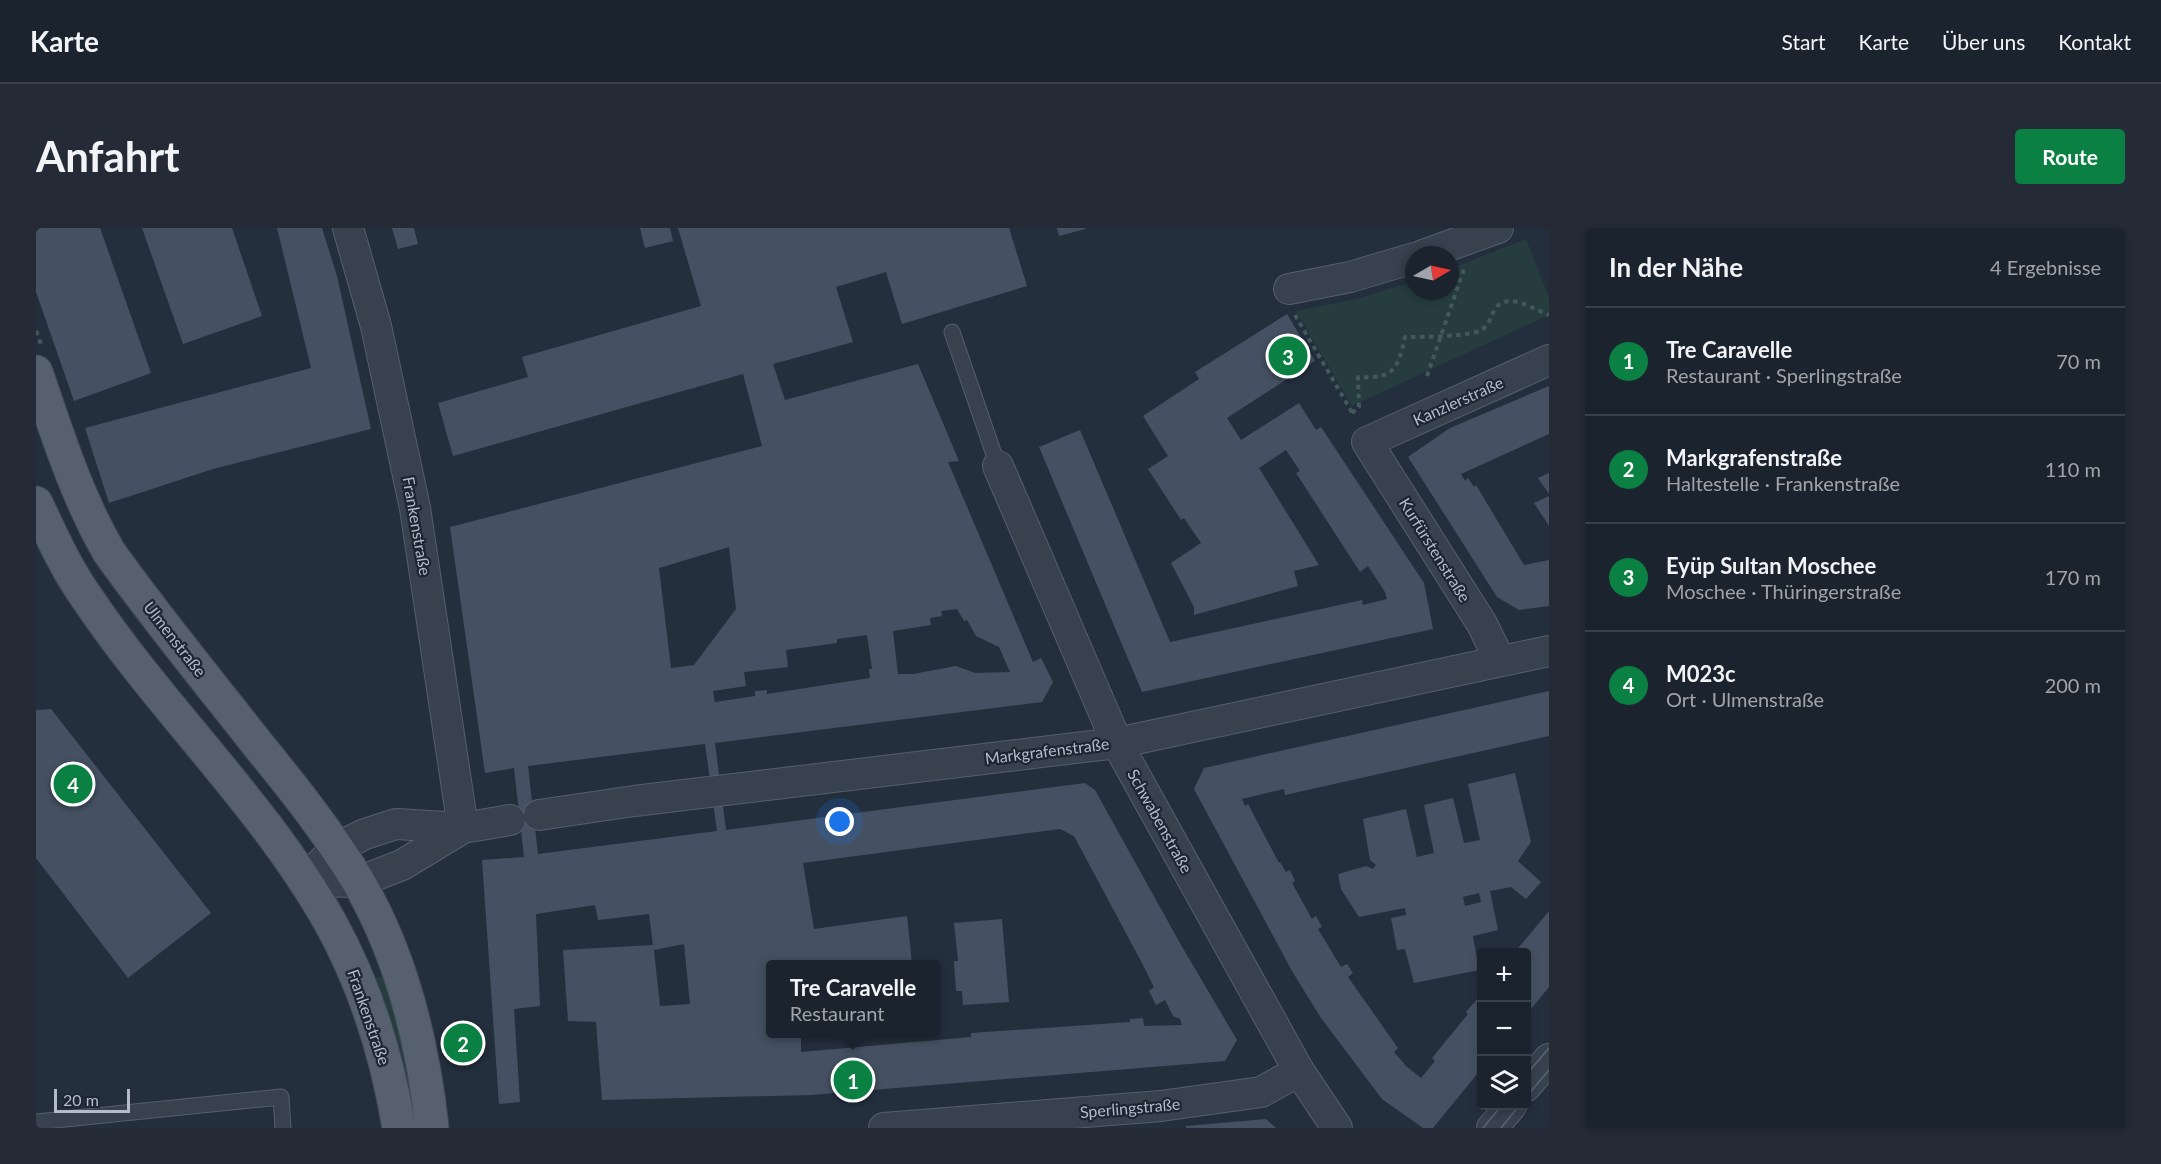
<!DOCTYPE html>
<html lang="de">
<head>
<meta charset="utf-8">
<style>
  body { margin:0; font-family:Lato,sans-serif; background:#242b36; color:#f1f3f6 }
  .controls { position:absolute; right:18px; bottom:18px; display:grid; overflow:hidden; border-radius:6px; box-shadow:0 3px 9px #0003 }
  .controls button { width:54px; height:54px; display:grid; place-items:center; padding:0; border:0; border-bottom:2px solid #39404a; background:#1b232e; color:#f1f3f6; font:30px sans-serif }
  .compass { position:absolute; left:1369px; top:18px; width:54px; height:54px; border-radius:50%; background:#1b232e; box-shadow:0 3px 9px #0003; rotate:81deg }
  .scale { position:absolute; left:18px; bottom:15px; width:76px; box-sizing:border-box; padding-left:6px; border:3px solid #b4bcc9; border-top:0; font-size:16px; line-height:21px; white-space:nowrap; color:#b4bcc9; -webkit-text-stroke:4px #1d2633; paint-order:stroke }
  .you { position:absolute; left:804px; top:594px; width:21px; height:21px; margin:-15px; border:4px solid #fff; border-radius:50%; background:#1a73e8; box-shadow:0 0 0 9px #1a73e833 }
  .badge { display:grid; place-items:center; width:39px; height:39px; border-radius:50%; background:#0b8043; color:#fff; font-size:20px; font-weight:700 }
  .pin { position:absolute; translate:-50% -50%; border:3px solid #fff; box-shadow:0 2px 6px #0006 }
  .popup { position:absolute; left:730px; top:732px; width:174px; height:78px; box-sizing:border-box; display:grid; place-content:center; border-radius:6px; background:#1b232e; filter:drop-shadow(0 2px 4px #0005); font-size:20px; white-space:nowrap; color:#a0a4aa }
  .popup b { font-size:22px; color:#f1f3f6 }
  .popup::after { content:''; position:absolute; left:50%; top:100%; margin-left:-12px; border:12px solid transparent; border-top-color:#1b232e }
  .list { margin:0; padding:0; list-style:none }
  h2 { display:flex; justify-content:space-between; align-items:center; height:78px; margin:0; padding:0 24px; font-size:26px }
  h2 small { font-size:20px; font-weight:400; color:#a0a4aa }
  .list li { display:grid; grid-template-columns:39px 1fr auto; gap:18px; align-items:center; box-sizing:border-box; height:108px; padding:0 24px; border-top:2px solid #39404a }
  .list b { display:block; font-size:22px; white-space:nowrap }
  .list p { margin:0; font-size:20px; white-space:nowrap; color:#a0a4aa }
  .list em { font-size:20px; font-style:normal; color:#a0a4aa }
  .icon { flex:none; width:33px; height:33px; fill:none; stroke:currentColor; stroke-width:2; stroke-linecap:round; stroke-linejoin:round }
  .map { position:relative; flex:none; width:1513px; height:900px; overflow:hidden; border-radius:6px }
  header { display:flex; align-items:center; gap:36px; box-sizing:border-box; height:84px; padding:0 30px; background:#1b232e; border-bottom:2px solid #39404a }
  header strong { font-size:28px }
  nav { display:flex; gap:33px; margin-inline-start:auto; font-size:21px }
  .intro { display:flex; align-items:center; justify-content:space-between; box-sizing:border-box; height:144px; padding:0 36px }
  h1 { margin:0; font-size:42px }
  .button { padding:15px 27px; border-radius:6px; background:#0b8043; color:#fff; font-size:21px; font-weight:700 }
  main { display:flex; gap:36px; padding:0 36px }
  aside { flex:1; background:#1b232e; border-radius:6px; box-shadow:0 3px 9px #0003 }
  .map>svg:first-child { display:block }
  .green { fill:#263c3f }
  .building { fill:#455162; fill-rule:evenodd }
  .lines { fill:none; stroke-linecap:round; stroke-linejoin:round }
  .lane-casing { stroke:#565f6c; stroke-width:17 }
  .street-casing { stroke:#565f6c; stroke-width:32 }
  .primary-casing { stroke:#414a57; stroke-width:35 }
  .path { stroke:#44595c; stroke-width:4; stroke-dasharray:4.5 4.5; stroke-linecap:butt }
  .lane { stroke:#38414e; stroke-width:15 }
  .street { stroke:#38414e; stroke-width:30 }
  .primary { stroke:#56606e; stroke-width:33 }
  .tram { stroke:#5a6575; stroke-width:1.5 }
  .labels { text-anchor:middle; stroke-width:4.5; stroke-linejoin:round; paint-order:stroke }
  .street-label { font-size:16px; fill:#b4bcc9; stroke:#1d2633 }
</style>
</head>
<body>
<header>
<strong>Karte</strong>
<nav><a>Start</a><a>Karte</a><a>Über uns</a><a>Kontakt</a></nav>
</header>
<div class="intro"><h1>Anfahrt</h1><a class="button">Route</a></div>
<main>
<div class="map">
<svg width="1513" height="900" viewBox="0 0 1513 900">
  <rect width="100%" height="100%" fill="#242f3e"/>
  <path class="green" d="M1490 11 1513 69V87L1316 178 1260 83 1325 70 1378 53V63H1414V41Z
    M350 747 371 835 382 900H375L336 751Z"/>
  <path class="building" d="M0 0H64L115 145 38 173 0 64Z
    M106 0H196L226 88 147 116Z
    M241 0H286L301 48 335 201 177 241 73 275 49 200 275 140Z
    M356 0H378L382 16 362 21Z
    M604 0H634L637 13 609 20Z
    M642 0H973L991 58 866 96 850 44 800 59 817 114 737 136 749 172 882 136 923 233 912 234 997 434 1005 430 1017 454 1006 474 679 515 690 602 1049 555 1059 562 1145 717 1201 812 1189 833 775 867 566 872 560 794 532 793 527 722 617 717 613 686 562 692 559 677 500 686 504 778 478 781 484 874 463 876 446 632 488 629 478 540 449 545 414 299 726 218 707 146 417 228 402 175 492 149 486 129 665 78ZM693 319 700 381 658 437 635 440 623 340ZM921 381 928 393 931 392 940 408 963 419 974 444 939 445 920 438 877 446H862L857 403 895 397 894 390 906 388 905 383ZM831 407 836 441H833L834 450 731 466V462L719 463V468L679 474 677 463 710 458 708 444 752 439 750 422 801 415V411ZM669 516 681 603 502 626 492 538ZM1024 601 1038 608 1107 737 1118 759 1113 763 1120 777 1129 772 1137 788 1144 791 1146 797 1108 798 1107 790 1094 791V794L935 805V809L765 824V806H734V736H876L871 688 778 701 767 635ZM648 716 654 776 624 778 618 722Z
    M1021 0H1049V1L1023 8Z
    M1251 86 1279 133 1191 190 1205 212 1263 175 1280 202 1285 199 1388 355 1397 401 1106 464 1003 219 1044 202 1134 414 1326 372 1327 377 1351 371 1349 364 1332 338 1324 344 1260 245 1264 243 1250 222 1223 240 1283 337 1258 343 1262 358 1158 387V379L1135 335 1165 315 1148 290 1145 292 1112 241 1132 228 1107 188 1163 151 1159 144Z
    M1513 158V206L1425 246 1429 253 1432 250 1438 259 1440 257 1488 337 1513 332V378L1483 382 1461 369 1372 229 1414 200Z
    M1513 245V266L1502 250Z
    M1513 268V298L1498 275Z
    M1513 463V508L1249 567 1248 561 1206 571 1209 578 1212 576 1243 635 1244 634 1250 644 1254 642 1259 653 1256 655 1276 691 1280 688 1286 699 1282 701 1294 721 1305 739 1311 736 1317 745 1312 749 1362 820 1358 824 1371 839 1385 850 1399 833 1396 830 1432 786 1430 784 1446 765V840L1397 900H1387L1346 871 1285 790 1256 743 1158 561 1168 540Z
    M15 481 175 685 92 750 0 630V482Z
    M1479 545 1495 614 1482 633 1505 654 1490 671 1475 659 1454 663 1462 702 1437 708 1443 742 1378 755 1369 721 1361 722 1355 690 1370 687 1369 680 1323 689 1305 661 1302 646 1330 638 1337 641 1340 637 1334 632 1327 591 1370 581 1381 629 1398 625 1388 577 1417 570 1428 615 1444 612 1432 556ZM1443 665 1445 674 1429 678 1427 669Z
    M1513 683V759L1491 786V724H1479Z
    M966 691 973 774 927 777 926 763H920L918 733H922L918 695Z
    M1230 891 1240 900H1150V898Z"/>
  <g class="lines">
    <g class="lane-casing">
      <path id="lane" d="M916 104 962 238
        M0 894 245 869 247 900"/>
    </g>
    <g class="street-casing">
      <path id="street" d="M312 0 340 98 379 280 427 600
        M1387 27 1462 0
        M1253 61 1314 49 1378 30
        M962 238 1081 515 1263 843 1301 900
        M1464 433 1446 396 1331 214 1513 132
        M503 587 598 573 1081 515 1513 423
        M268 653 300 620 329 606 360 596 427 600 474 592
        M268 653 322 654 366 637 427 600
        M1490 858 1513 831
        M848 900 1125 878 1225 864 1263 843
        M1456 900 1475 878"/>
    </g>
    <g class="primary-casing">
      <path id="primary" d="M0 144C21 205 40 267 73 324 120 390 172 453 223 518 258 561 293 605 322 653 365 727 387 815 396 900
        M0 275C15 306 29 339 49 367 124 480 227 575 294 694 330 759 351 827 363 900"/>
    </g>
    <path class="path" d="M1259 87 1317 186
      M0 103 5 116
      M1391 148 1428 41
      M1316 185 1323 179 1322 149C1357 151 1362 142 1369 109 1386 109 1431 109 1445 102 1453 98 1454 90 1458 83 1469 61 1499 82 1513 87"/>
    <use href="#lane" class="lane"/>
    <use href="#street" class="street"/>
    <use href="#primary" class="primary"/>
    <path class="tram" d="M1490 847 1513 820
      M1490 869 1513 842
      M1447 900 1465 878
      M1465 900 1483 878"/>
  </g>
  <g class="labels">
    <g class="street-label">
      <text transform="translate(1422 173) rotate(-24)" y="6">Kanzlerstraße</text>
      <text transform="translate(381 298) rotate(80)" y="6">Frankenstraße</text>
      <text transform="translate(1399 322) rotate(58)" y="6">Kurfürstenstraße</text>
      <text transform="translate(139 411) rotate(52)" y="6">Ulmenstraße</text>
      <text transform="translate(1011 523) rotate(-7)" y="6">Markgrafenstraße</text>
      <text transform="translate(1124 593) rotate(61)" y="6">Schwabenstraße</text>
      <text transform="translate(333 789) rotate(71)" y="6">Frankenstraße</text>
      <text transform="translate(1094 880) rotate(-5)" y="6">Sperlingstraße</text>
    </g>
  </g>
</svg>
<div class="controls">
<button>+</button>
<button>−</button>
<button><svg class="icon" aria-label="layers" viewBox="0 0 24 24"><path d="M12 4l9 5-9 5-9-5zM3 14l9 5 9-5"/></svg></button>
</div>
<svg class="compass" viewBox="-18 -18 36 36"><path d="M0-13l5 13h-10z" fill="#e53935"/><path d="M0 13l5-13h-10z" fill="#a0a4aa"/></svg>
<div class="scale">20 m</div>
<div class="you"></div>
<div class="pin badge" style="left:817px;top:852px">1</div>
<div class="popup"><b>Tre Caravelle</b>Restaurant</div>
<div class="pin badge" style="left:427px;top:815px">2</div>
<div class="pin badge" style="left:1252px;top:128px">3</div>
<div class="pin badge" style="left:37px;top:556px">4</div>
</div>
<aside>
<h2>In der Nähe<small>4 Ergebnisse</small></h2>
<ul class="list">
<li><span class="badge">1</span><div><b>Tre Caravelle</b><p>Restaurant · Sperlingstraße</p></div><em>70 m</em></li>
<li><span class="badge">2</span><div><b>Markgrafenstraße</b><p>Haltestelle · Frankenstraße</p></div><em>110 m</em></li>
<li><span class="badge">3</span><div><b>Eyüp Sultan Moschee</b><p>Moschee · Thüringerstraße</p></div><em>170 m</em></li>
<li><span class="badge">4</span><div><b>M023c</b><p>Ort · Ulmenstraße</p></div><em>200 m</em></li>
</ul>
</aside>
</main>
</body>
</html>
